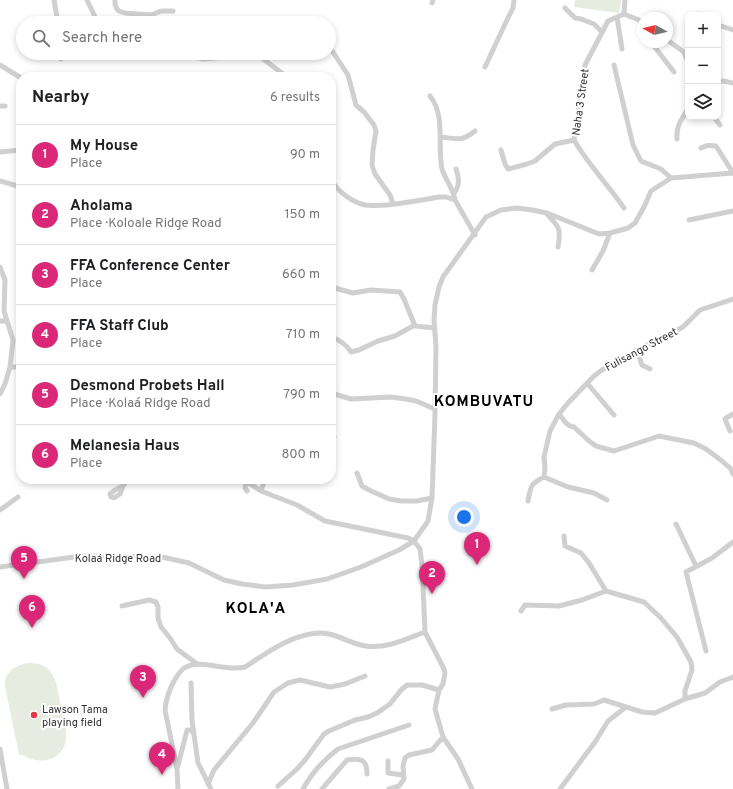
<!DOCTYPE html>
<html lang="en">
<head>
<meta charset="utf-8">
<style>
  body { margin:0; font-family:Overpass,sans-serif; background:#f6f6f6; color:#202124 }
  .controls { position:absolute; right:12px; top:12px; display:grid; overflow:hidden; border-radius:8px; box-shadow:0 2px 6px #0003 }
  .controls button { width:36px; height:36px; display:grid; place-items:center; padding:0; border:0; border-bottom:1px solid #e0e0e0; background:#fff; color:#202124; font:20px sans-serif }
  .compass { position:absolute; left:637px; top:12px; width:36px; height:36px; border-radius:50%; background:#fff; box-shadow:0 2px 6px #0003; rotate:278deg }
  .you { position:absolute; left:464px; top:517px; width:14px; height:14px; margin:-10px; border:3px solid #fff; border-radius:50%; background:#1a73e8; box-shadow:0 0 0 6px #1a73e833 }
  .badge { display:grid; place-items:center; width:26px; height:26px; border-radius:50%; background:#db2777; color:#fff; font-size:13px; font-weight:700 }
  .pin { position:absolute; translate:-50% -33px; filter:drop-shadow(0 1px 2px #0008) }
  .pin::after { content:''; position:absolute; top:21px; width:14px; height:12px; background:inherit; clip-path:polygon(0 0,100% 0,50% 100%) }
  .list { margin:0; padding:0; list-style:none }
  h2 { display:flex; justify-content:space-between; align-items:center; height:52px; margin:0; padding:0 16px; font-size:17px }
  h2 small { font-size:13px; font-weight:400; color:#757577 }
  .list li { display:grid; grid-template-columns:26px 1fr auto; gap:12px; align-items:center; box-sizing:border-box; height:60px; padding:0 16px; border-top:1px solid #e0e0e0 }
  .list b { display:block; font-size:15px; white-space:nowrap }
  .list p { margin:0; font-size:13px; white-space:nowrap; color:#757577 }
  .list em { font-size:13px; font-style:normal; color:#757577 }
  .icon { flex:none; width:22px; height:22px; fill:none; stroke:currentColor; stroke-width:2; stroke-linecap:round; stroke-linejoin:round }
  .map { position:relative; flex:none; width:733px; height:789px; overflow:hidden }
  .search { position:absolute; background:#fff; box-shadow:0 2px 6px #0003; left:16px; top:16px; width:320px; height:44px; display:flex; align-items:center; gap:10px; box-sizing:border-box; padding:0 14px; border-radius:22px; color:#757577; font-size:15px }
  .panel { position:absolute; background:#fff; box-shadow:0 2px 6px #0003; left:16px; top:72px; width:320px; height:412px; border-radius:16px }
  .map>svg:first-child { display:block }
  .green { fill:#e6ecdf }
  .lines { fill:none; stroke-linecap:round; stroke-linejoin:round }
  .minor { stroke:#d0d0d0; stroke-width:5 }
  .poi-dot { fill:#e63946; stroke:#fff; stroke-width:1.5 }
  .labels { text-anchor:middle; stroke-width:4; stroke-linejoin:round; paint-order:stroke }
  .street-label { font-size:11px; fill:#333; stroke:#fff }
  .poi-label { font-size:11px; fill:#333; stroke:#fff; text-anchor:start }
  .district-label { font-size:15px; font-weight:bold; letter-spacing:1px; fill:#000; stroke:#fff }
</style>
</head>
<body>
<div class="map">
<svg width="733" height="789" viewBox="0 0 733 789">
  <rect width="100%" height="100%" fill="#fff"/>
  <path class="green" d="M575 0H621L619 13 574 7Z
    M28 663C43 663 50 667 56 682L66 731C69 757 44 768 23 755H19L5 686C5 671 14 666 28 663Z"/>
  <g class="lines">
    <path class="minor" d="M54 0 58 23
      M87 0 98 23
      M115 0V4L117 9 119 11 125 13 151 15 161 11H173
      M432 3 433 0
      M565 8 575 18 581 19 594 24 602 32
      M624 14 608 21 585 65 574 140C588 164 608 185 624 208
      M624 14 639 20 643 23
      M624 14 625 0
      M698 14 700 15
      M617 17 622 49
      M249 22 289 23
      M718 25 733 30
      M667 40 684 52 688 62
      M656 42 654 46 674 72
      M329 46 348 75 356 105 364 112 374 125 376 131 373 150 372 165 375 174 390 195 393 204
      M60 53 61 59
      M180 53 203 59 250 55 262 58 287 77
      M0 65 21 78
      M614 65 633 145 641 161 661 169 671 178
      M485 67 506 22 513 8 514 0
      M718 82 723 81 733 83
      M430 96C446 116 437 145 442 169 445 179 453 188 455 200
      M0 106H5
      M714 117 720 125
      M440 137C457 138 460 143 475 131
      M677 139C676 126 681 120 688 109
      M701 148C706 145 709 145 716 146L733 173
      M501 150 505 164 508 169 527 164 535 161 555 144 574 140
      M0 152 21 150
      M331 180C338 191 351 202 365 205 372 206 380 205 387 205 405 203 422 200 439 197H446L455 200 475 235
      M0 181 21 187
      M454 193C460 186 459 177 456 169
      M547 214C560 228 561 228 558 247
      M689 220 733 211
      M0 267 5 280 4 311 13 340 10 367 5 384 0 394
      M592 270 603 251 610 233
      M331 287 353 293 371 290 400 292 404 299 415 326 435 328
      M0 321H7
      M331 337C340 340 346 344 351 352L359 350 378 341 395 336 413 326H415
      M637 350 642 365 650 369
      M10 367H21
      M587 383 614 415
      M331 393 351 399 391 397 406 399 416 401 435 409
      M559 414 566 423 570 426 574 427 589 441 596 446 614 451 659 436 694 443 706 449 722 461 731 469 733 474
      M730 431 725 419 726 418 733 414
      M331 437H334
      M357 473 362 486 369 490 389 499 401 501H417L432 498
      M242 479 261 491 297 505 325 521 408 538 414 541
      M246 482 245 488 247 491
      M123 486 115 490 110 494 111 497 114 498 120 494 123 486 128 479
      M261 491 265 479
      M607 500 594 493 568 487 544 477 545 468 544 457 550 431 559 414 568 403 594 376 602 370 637 350 683 327 700 310 733 299
      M528 501C531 486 530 484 544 477
      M0 510 18 497
      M676 524 696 566
      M564 536 565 546 581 553 589 563 606 591
      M414 541 420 549 422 565 425 632 444 669 445 673 443 684 439 690 435 709 443 737 458 759 472 789
      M0 567 82 556 162 557 189 563 224 580 242 584 265 587 293 585 327 579 361 567 399 550 414 541 428 521 432 498 435 414 436 347 434 320 435 305 439 287 443 277 486 217 501 210 517 208 532 210 547 213 599 234 610 233 628 228 635 223 644 207 651 191 671 178 733 173
      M122 606 149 600 156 602 158 607V618L161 627 170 638 177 649 197 664
      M521 611 525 605 559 606 582 600 606 591 644 602 660 617 677 637 691 662 692 670 685 691V699
      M706 651 686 572 712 558 733 542
      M191 683 192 720 198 763 211 789
      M552 709 566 705 594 704 604 700 642 712 655 713 685 699 705 693 720 682 733 677
      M0 749 7 789
      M388 761V773L403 775
      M178 766 187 730H191L194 734
      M208 784 214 770 253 723 274 692 288 683 300 680 330 687 345 684 365 676
      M278 786 297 769 305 760 324 734 329 731 355 720 368 717 377 713 390 704 401 690 407 685H422L439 690
      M178 789 177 769 165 710C166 699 169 690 174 681 177 676 181 669 186 667 202 659 226 672 245 667 268 652 290 635 319 633 335 632 350 644 366 646 387 649 406 639 425 632
      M303 789C311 774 325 759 338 749L409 725
      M322 789 347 760C361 758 367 759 367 774
      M389 789 399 786 404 779 403 766 405 758 409 755 432 750 443 737
      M560 789 595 742 608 721 626 707"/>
  </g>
  <circle class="poi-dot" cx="34" cy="715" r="4"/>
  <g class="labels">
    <g class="street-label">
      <text transform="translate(580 102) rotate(-82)" y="4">Naha 3 Street</text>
      <text transform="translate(641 349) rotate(-28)" y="4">Fulisango Street</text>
      <text x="118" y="562">Kolaá Ridge Road</text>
    </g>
    <g class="poi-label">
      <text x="42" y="713">Lawson Tama<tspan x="42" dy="13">playing field</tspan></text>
    </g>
    <g class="district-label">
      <text x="484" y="406">KOMBUVATU</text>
      <text x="256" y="613">KOLA'A</text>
    </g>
  </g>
</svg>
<div class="controls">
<button>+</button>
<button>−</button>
<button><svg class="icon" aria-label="layers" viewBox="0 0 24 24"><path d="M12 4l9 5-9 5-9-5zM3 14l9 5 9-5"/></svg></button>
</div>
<svg class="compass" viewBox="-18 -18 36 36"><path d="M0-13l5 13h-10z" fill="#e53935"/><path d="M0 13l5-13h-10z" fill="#757577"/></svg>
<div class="you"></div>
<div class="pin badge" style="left:477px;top:565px">1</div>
<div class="pin badge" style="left:432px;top:594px">2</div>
<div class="pin badge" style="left:143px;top:698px">3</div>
<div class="pin badge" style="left:162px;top:775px">4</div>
<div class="pin badge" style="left:24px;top:579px">5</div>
<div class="pin badge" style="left:32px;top:628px">6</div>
<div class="search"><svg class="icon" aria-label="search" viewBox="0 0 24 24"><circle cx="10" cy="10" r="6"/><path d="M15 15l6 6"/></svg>Search here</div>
<section class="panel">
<h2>Nearby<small>6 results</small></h2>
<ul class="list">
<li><span class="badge">1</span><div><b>My House</b><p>Place</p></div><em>90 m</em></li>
<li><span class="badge">2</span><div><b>Aholama</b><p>Place · Koloale Ridge Road</p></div><em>150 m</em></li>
<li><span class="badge">3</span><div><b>FFA Conference Center</b><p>Place</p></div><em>660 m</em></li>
<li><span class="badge">4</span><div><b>FFA Staff Club</b><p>Place</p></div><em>710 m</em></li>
<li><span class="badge">5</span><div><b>Desmond Probets Hall</b><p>Place · Kolaá Ridge Road</p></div><em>790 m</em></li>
<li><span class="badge">6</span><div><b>Melanesia Haus</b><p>Place</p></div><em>800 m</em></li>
</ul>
</section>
</div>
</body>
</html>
